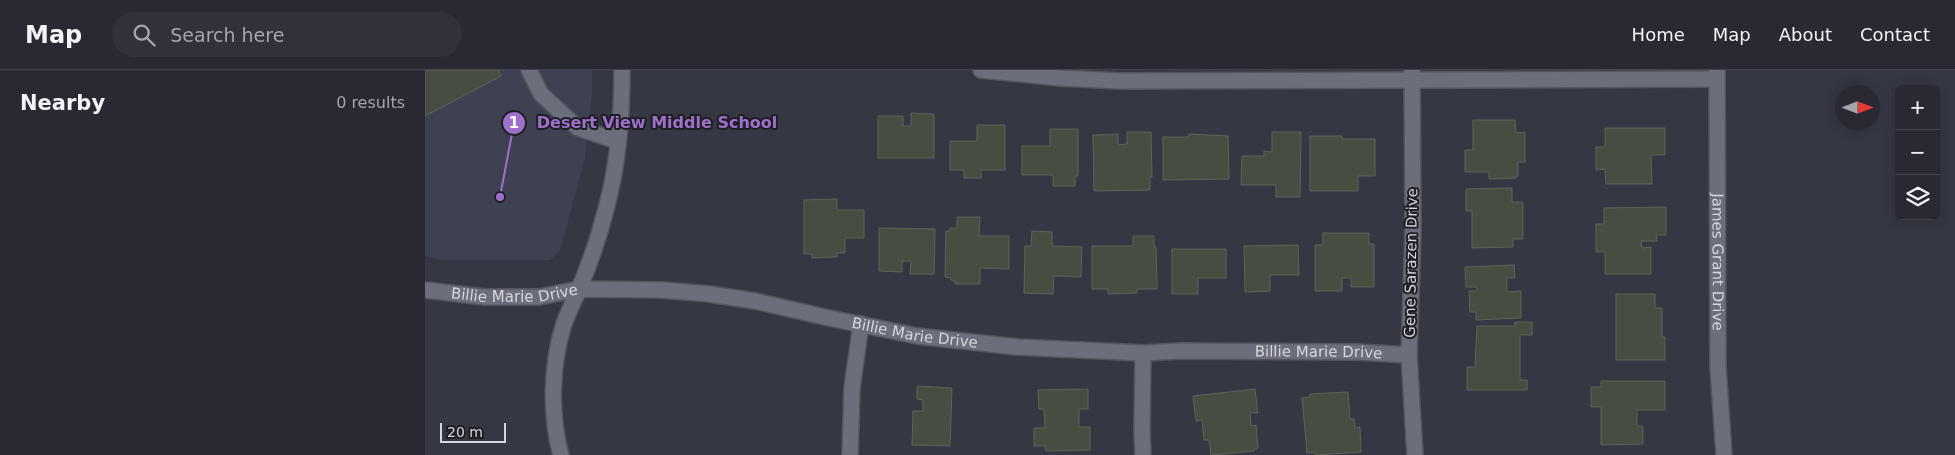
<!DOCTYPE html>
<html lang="en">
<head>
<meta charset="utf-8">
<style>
  body { margin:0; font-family:"DejaVu Sans",sans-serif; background:#30313a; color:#f1f3f6 }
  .controls { position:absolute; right:15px; top:15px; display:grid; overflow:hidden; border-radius:8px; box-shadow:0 2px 12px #0003 }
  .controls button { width:45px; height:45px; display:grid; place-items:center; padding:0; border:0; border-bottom:1px solid #44454d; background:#282932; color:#f1f3f6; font:25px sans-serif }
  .compass { position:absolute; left:1410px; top:15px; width:45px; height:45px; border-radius:50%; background:#282932; box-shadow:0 2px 12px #0003; rotate:90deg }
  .scale { position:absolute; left:15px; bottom:12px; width:66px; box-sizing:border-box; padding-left:5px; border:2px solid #d5d6dd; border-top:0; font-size:14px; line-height:18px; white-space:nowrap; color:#d5d6dd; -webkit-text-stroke:4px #1e1f24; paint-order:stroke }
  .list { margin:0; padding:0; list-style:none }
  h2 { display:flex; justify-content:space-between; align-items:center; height:65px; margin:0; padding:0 20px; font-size:21px }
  h2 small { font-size:16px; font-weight:400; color:#a5a6ac }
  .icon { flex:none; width:28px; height:28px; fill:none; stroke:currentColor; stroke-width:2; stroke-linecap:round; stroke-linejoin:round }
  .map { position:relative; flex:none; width:1530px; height:385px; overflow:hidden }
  header { display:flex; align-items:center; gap:30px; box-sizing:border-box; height:70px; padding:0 25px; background:#282932; border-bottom:1px solid #44454d }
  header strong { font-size:24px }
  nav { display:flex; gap:28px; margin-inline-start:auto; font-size:18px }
  .search { width:350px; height:45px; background:#30313a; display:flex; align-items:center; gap:12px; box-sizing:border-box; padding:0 18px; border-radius:28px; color:#a5a6ac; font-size:19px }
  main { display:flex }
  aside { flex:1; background:#282932 }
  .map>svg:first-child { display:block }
  .built { fill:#3e4152 }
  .building { fill:#484d42; stroke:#5e6458 }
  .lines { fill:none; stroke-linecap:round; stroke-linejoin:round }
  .minor-casing { stroke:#54555e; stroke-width:18 }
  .minor { stroke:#6c6f7b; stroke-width:15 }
  .labels { text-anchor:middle; stroke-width:4; stroke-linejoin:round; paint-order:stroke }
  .street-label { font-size:15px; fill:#d5d6dd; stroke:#1e1f24 }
  .leader { fill:none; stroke:#9f70cb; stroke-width:2 }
  .callout-dot { fill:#9f70cb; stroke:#1e1f24; stroke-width:2 }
  .mark-label { font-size:15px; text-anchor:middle; font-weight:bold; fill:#fff }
  .callout-label { font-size:16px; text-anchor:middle; font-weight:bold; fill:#9f70cb; stroke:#1e1f24; stroke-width:4; stroke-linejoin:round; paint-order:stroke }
</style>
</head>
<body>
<header>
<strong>Map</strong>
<div class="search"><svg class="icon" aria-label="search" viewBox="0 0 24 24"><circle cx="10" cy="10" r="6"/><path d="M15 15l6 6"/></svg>Search here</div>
<nav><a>Home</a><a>Map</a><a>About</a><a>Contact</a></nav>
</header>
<main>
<aside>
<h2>Nearby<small>0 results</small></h2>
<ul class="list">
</ul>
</aside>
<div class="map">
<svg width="1530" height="385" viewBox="0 0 1530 385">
  <rect width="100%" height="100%" fill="#353742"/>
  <path class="built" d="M0 0H167V24L160 88 135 181 125 190H17L0 186Z"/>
  <path class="building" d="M0 0H73L76 6 0 46Z
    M486 43 509 44V88H453V46H478V56H486Z
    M1048 50H1090L1091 63 1100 62V92H1093V106H1091V108L1064 109V102H1040V80H1048Z
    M552 55H580V100H556V108H539V100H525V71H552Z
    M1180 58H1240V85H1226L1227 114H1181L1180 99 1171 100V77H1180Z
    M625 59H653V106H650V116H628V105H597V76H625Z
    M702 62H726L727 107H725V120L669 121 668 65 693 64V75L702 74Z
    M847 62H876L875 127H851V115H816L817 86H839V81L847 82Z
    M764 64 803 66 804 109 738 110V67H764Z
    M885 66H917V69H950V106H933V121H885Z
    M1087 118V132H1098V169H1088V177L1047 178V141H1041V119Z
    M412 129V140H439V168H420V183H412V187L387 188V184H379V130Z
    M1241 137V165H1231L1232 171H1216L1217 178 1226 177V204H1180V182H1171V154H1179V138Z
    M532 147H555L554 166H584V199L555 198V214H530V211L526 210V208L520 207 521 161H525V158H532Z
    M454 158 510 159 509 204H485L486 191H477V202L454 201Z
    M607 161 627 162V176L657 177 656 207 629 206 628 224 599 223 600 176H606Z
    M898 163H944V174H949V217H926V208H917V221H890V175H898Z
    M708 166H729V177H731L732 219H712V223L683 224V219H667V176H708Z
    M873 175 874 205H845V221L820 222 819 176Z
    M747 179H801V208H773V224H747Z
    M1089 195 1090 208H1082V222L1096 221V248L1051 250V242H1045L1044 221H1052V217H1041L1040 197Z
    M1191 224H1230V238H1237V267H1240V290H1191Z
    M1090 252H1107V265H1095V310H1102V320H1042V297H1050L1052 256H1090Z
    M1176 311H1240V340H1212V356H1218V374L1176 375V337H1166V317H1176Z
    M492 316 527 318 525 376 487 375 488 341H498V330L492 329Z
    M663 319V339H654V357H665V380L621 381 620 376H609V358H620L619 339H614L613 320Z
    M830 319 833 343H825L826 356 831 355 833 378 829 379V381L786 385 784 370H779L777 350 771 351 768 326Z
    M923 322 925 349H929L930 358 935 357 936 382 891 385 890 382 882 383 877 328 885 327V324Z"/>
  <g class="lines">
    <g class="minor-casing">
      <g id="minor">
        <path d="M104 0 116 24 153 58 192 71"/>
        <path d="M556 0 635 8 696 11 1292 9"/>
        <path id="s1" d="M1292 0 1293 297 1299 385"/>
        <path d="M987 2 988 160 984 285 990 385"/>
        <path id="s2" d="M0 220 59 227H114L154 219 237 220 284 224 330 231 404 248 492 266 592 277 718 283 756 281 933 282 984 285"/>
        <path d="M136 385C125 346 126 296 138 257 142 244 149 231 154 219 165 193 174 167 181 139 193 96 197 45 197 0"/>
        <path d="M425 385 427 318 436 254"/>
        <path d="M718 385 717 361 718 283"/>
      </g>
    </g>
    <use href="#minor" class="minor"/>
  </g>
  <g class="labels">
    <g class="street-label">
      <text transform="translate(986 193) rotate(-89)" y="5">Gene Sarazen Drive</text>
      <text dy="5" stroke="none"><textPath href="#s1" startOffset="192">James Grant Drive</textPath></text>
      <text dy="5" stroke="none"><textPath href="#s2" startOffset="90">Billie Marie Drive</textPath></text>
      <text dy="5" stroke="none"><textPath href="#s2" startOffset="495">Billie Marie Drive</textPath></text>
      <text dy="5" stroke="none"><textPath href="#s2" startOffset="900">Billie Marie Drive</textPath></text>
    </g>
  </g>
  <path class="leader" d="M75 127L89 53"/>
  <g class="callout-dot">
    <circle cx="75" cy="127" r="5"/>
    <circle cx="89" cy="53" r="12"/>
  </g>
  <g class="mark-label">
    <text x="89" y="58">1</text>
  </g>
  <g class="callout-label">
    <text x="232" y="58">Desert View Middle School</text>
  </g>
</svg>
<div class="controls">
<button>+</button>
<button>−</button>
<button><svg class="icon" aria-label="layers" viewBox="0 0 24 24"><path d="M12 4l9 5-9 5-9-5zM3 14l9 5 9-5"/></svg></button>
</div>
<svg class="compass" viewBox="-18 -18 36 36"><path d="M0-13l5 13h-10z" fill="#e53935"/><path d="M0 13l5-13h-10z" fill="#a5a6ac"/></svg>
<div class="scale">20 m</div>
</div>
</main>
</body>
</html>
